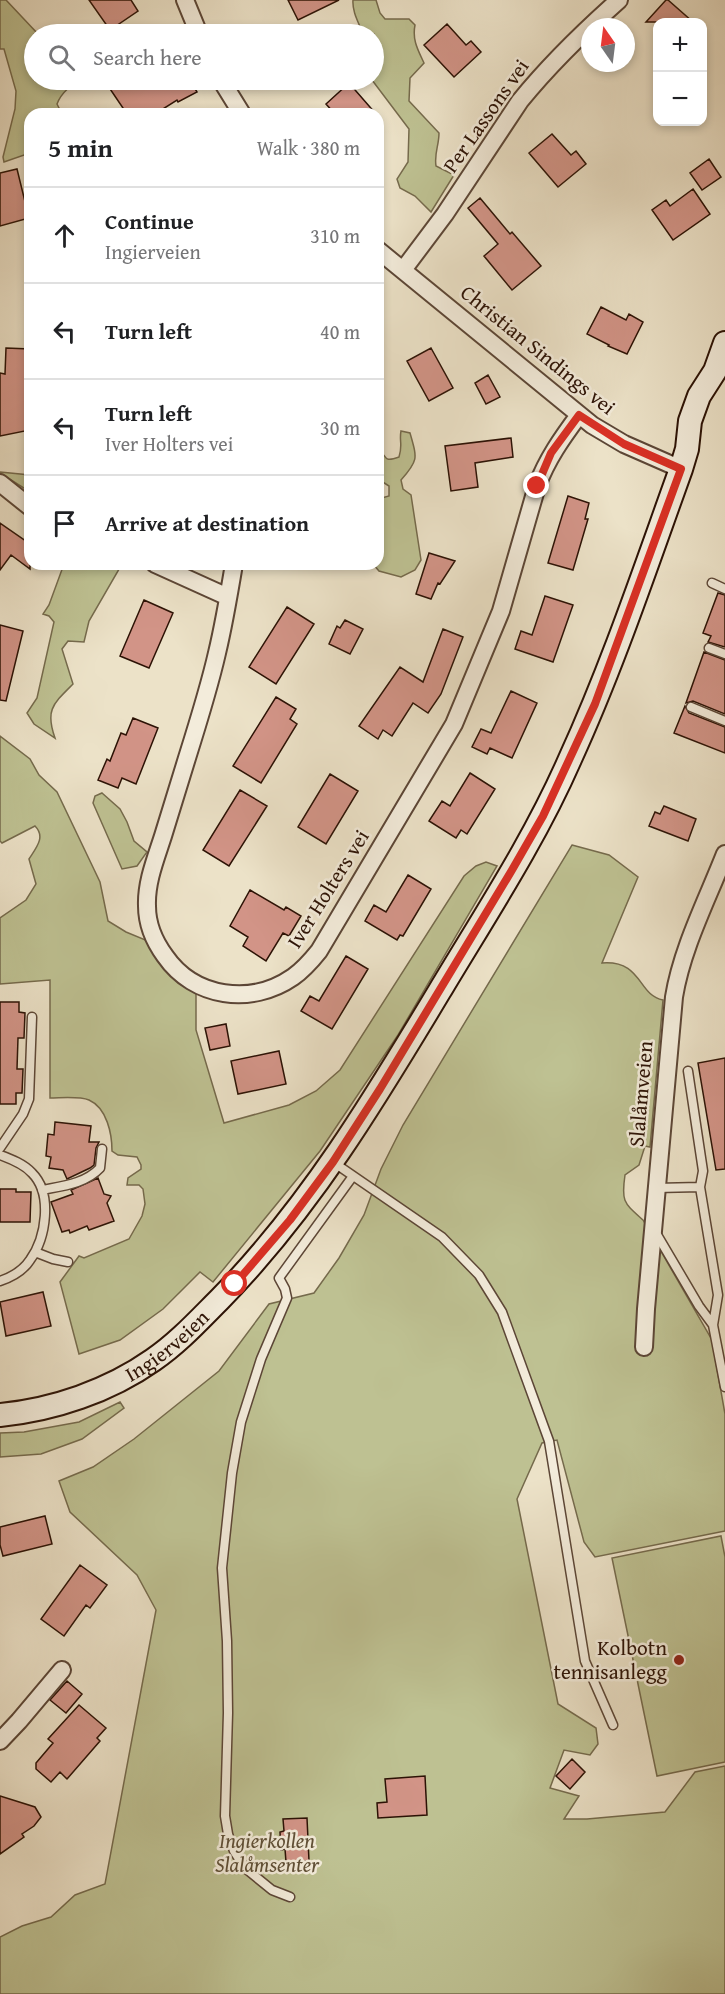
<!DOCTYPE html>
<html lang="en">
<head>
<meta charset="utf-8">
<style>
  body { margin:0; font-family:"Gentium Book Plus",serif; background:#f6f6f6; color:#202124 }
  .controls { position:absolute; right:18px; top:18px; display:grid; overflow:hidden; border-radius:12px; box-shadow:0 3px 9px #0003 }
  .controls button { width:54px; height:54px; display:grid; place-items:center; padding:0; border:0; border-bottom:2px solid #e0e0e0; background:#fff; color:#202124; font:30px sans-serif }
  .compass { position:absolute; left:581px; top:18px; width:54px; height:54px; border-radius:50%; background:#fff; box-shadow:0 3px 9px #0003; rotate:346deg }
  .stop { position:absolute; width:18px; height:18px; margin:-14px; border:4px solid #d93025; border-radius:50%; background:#fff }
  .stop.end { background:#d93025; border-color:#fff; box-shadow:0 2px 6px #0008 }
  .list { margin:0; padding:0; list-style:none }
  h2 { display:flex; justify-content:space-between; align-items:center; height:78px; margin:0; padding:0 24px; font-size:26px }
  h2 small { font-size:20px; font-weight:400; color:#757577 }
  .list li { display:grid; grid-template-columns:39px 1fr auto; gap:18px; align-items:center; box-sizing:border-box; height:96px; padding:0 24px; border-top:2px solid #e0e0e0 }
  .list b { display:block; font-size:22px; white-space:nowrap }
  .list p { margin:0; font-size:20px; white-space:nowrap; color:#757577 }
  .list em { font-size:20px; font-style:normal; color:#757577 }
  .icon { flex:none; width:33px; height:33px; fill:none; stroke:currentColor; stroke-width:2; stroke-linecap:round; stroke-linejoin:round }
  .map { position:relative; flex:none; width:725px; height:1994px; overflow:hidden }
  .search { position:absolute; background:#fff; box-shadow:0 3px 9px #0003; left:24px; top:24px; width:360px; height:66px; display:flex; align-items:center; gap:15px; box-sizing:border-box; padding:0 21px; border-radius:33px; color:#757577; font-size:22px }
  .panel { position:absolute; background:#fff; box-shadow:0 3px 9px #0003; left:24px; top:108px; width:360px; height:462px; border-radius:18px }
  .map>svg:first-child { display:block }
  .green { fill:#bec192; stroke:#756a4c; stroke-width:1.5 }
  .building { fill:#d29487; stroke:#2c1205; stroke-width:1.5 }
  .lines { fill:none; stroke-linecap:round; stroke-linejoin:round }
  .lane-casing { stroke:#5c4636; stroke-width:11 }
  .street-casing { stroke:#5c4636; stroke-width:20 }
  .secondary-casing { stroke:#2c1205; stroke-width:26 }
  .lane { stroke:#f3ecdb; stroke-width:8 }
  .street { stroke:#f3ecdb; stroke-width:16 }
  .secondary { stroke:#f3ecdb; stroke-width:22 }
  .route { stroke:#d93025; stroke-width:8 }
  .poi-dot { fill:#8f2418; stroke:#f3ecdb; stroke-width:2 }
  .labels { text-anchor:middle; stroke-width:5; stroke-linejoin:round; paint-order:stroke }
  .street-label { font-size:21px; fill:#2c1205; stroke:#f3ecdb }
  .poi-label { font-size:21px; fill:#2c1205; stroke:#f3ecdb; text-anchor:end }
  .park-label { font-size:21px; font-style:italic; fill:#5f4f36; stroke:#f3ecdb }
</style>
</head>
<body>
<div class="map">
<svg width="725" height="1994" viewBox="0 0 725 1994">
  <rect width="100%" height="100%" fill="#ece2c8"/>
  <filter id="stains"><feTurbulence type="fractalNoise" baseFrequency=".00333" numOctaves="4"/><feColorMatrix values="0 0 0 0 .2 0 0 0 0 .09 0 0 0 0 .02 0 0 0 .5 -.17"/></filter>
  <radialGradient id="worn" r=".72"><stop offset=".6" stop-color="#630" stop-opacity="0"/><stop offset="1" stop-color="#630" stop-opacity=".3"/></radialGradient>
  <path class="green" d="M0 0H6L38 34H34V80H76C69 89 61 92 57 104L62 114H30V153L4 162 3 157 15 109 16 91 4 49H0Z
    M353 0H376L380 13 385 19H409L415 25C412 40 418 50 424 63L410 78 409 101 439 133C439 146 434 153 436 166L454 175 431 212 415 196 400 188 397 179 408 162 409 129 372 80 374 34H363C359 23 352 12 353 0Z
    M401 431 410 433C417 458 419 460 401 480L403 489 411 495 421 560 415 570 401 577 379 571 373 564H378V499L389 496V486L378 479V449C388 456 382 463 399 457 403 445 399 441 401 431Z
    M0 472 30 475V492L0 473Z
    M64 564H122L89 621 84 642 68 641 62 649 73 684C53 704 45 710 55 738L34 724 27 713 37 698 54 622 49 616 43 614 49 605Z
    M0 736 30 759 39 775 57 792 100 882 108 921 126 932 148 941 179 981 196 993V1030L224 1123 289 1105 316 1091 340 1070 464 876 476 866 486 862 497 866 398 1035 320 1151 213 1282 200 1272 163 1309 120 1340 79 1354 60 1282 79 1256 84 1258 129 1239 142 1216 145 1204 143 1189 139 1185H127L128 1178 141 1169V1165L137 1157 118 1155 112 1151C112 1134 107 1108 89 1100 79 1096 61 1098 50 1098V980L0 984V918L26 900 36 884 29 859C36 848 46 837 35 826L2 843 0 841Z
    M102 793 120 809 127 822 134 841 147 852 137 866 122 869 93 803 95 796Z
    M572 845 609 855 638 877 602 963C643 960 637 995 663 1000L650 1147 645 1146 639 1165 625 1175C621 1202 624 1203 643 1220L712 1340 725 1414V1531L595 1557 584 1542 557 1440 542 1443 517 1499 558 1704 596 1728 598 1744 590 1755 564 1750 550 1788 579 1796 564 1819H587L665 1812 695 1772 725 1766V1994H0V1937L22 1926 51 1917 75 1895 105 1884 156 1610 137 1575 70 1512 59 1481 93 1467 134 1439 219 1371 269 1304 314 1293 339 1258 364 1215 381 1169 403 1125Z
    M120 1402 124 1408 82 1439 41 1454 0 1457V1433L24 1432 79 1422Z
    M721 1536 725 1557V1762L657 1776 612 1558Z"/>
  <path class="building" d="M89 0H131L138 11 110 30Z
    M288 0H339L298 20Z
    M666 0H668L693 22H646Z
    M447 24 466 45 471 41 481 52 454 77 424 45Z
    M104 80H190L197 92 178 102 177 100 155 114H127Z
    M349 83 376 114H335L326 104Z
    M552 134 571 155 576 151 586 164 558 187 529 153Z
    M709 159 721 177 702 190 690 173Z
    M17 169 29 218 0 226V173Z
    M693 189 710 214 673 240 652 210 666 200 670 206Z
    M480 198 510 234 512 232 541 266 512 290 484 256 498 244 468 208Z
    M601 307 626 320 629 314 643 322 627 354 608 346 609 345 587 334Z
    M6 348 30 349V430L0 436V373L5 374Z
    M431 348 453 388 429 401 407 361Z
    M488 375 500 397 486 404 475 383Z
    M511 438 513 457 475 463 478 487 451 491 445 446Z
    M568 496 589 503 585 519H588L573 570 548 563Z
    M0 523 30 544V569L11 555 0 570Z
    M429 553 455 561 440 584 438 583 431 599 416 594Z
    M718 593 725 595V647L708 642 711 636 703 633Z
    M545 596 573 605 553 662 515 649 521 631 532 635Z
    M144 600 173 613 149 668 120 656Z
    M287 607 314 624 276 684 249 667Z
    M345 620 363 629 350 654 329 644 337 626 340 628Z
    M0 625 23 631 6 701 0 700Z
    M443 629 463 637 441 694 428 713 413 703 392 736 383 730 378 739 359 726 400 667 423 682Z
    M704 652 725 660V714L693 701 686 703Z
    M511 691 537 703 512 758 490 748 487 754 472 747 481 729 491 733Z
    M276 697 296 709 290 719 297 724 261 783 233 766Z
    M685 706 689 713 725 727V753L674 733Z
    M133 718 158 728 136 784 122 778 118 788 98 780 107 759 110 761 121 733 126 735Z
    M470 773 495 789 467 834 461 830 456 838 429 821 442 801 450 806Z
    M330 774 358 791 326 844 298 827Z
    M240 790 267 806 229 866 203 850Z
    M664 806 696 819 688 841 649 826 655 812 660 814Z
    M408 875 431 889 403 936 400 935 397 940 365 921 374 905 386 912Z
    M250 890 284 910 286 907 301 916 289 936 283 933 266 961 243 946 248 937 230 926Z
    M346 956 368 969 332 1029 301 1011 310 996 319 1001Z
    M0 1002H19V1012L25 1013 24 1038H18L17 1069H23L22 1093H16V1104H0Z
    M226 1024 230 1046 210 1050 205 1028Z
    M279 1051 286 1084 238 1094 231 1061Z
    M725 1058V1169L716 1170 698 1063Z
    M55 1122 91 1126 89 1142H99L96 1148 94 1165 90 1168 67 1179 63 1170 49 1168 51 1157 46 1156 48 1134 54 1135Z
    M98 1178 104 1194 111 1196 107 1203 114 1221 89 1230 87 1226 70 1233 69 1230 62 1232 51 1202 73 1194 71 1190Z
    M0 1189H16V1192H31L30 1222H0Z
    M43 1292 51 1326 6 1336 0 1302Z
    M45 1516 52 1544 3 1556 0 1545V1527Z
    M80 1565 107 1585 90 1608 86 1605 64 1636 41 1619Z
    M67 1681 82 1694 66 1713 50 1700Z
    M79 1705 106 1728 97 1738 100 1741 67 1779 60 1772 51 1782 36 1769V1763L53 1743 48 1739Z
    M572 1759 585 1772 570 1789 556 1776Z
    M425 1776 427 1815 378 1818 377 1803 387 1802 385 1779Z
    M0 1796 35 1807 41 1817 34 1826 22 1834 24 1837 0 1854Z
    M307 1818 309 1861 286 1862 285 1849 281 1850 280 1832 284 1831 283 1819Z"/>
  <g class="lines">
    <g class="lane-casing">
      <path id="lane" d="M712 583 725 589
        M709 648 725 654
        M691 707 725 721
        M688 1071 703 1171 700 1187 718 1295 713 1325 725 1387
        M0 1148 23 1114 29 1099 32 1017
        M0 1155C11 1159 24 1164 32 1173 53 1194 46 1238 30 1260 23 1271 12 1277 0 1281
        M333 1162 442 1237 479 1275 502 1312 549 1441 585 1661 613 1725
        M656 1188 700 1187
        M42 1190C62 1186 85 1184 100 1168L102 1149
        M656 1233 699 1306 713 1325
        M35 1252 53 1259 68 1262
        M290 1897 272 1890 245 1868 234 1851 228 1834 225 1816 228 1713 227 1641 222 1568 232 1473 241 1422 261 1359 287 1298 285 1289 279 1278 353 1176"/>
    </g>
    <g class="street-casing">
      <path id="street" d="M185 0 199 34
        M221 80 242 114
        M378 250 592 425 624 444 681 469
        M403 270 445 214 520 101C550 64 583 32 619 0
        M0 483 30 507
        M155 564 228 597
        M234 564C229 594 224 624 217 653 209 688 198 723 187 758 179 784 171 810 163 836 156 858 146 882 147 906 147 925 154 941 165 956 194 998 251 1006 293 977 303 970 311 961 319 951L454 724 501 611 537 486C547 459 562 438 579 415
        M644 1347 646 1309 674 997C682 948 707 900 725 854
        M0 1741 19 1721 62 1670"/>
    </g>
    <g class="secondary-casing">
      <g id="secondary">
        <path id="s1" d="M0 1415C53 1410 109 1391 153 1360 178 1343 199 1320 220 1299 311 1206 376 1097 442 987 487 912 535 839 570 759 613 665 646 566 681 469L687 449 690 421 699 396 715 371 725 343"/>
      </g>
    </g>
    <use href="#lane" class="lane"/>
    <use href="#street" class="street"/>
    <use href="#secondary" class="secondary"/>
  </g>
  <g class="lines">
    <path class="route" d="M235 1284 290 1220 333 1162 380 1089 512 870 543 816 595 704 681 469 624 444 579 415 551 453 537 486"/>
  </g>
  <circle class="poi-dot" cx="679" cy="1660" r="6"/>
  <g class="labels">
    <g class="street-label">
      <text transform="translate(486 116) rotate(-55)" y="7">Per Lassons vei</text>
      <text transform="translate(538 350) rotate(39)" y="7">Christian Sindings vei</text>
      <text transform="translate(328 889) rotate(-58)" y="7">Iver Holters vei</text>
      <text transform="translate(641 1094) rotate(-85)" y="7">Slalåmveien</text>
      <text dy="7" stroke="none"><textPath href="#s1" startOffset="184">Ingierveien</textPath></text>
    </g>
    <g class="poi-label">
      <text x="667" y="1655">Kolbotn<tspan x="667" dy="24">tennisanlegg</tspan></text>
    </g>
    <g class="park-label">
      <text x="267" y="1848">Ingierkollen<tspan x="267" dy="24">Slalåmsenter</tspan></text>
    </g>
  </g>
  <rect width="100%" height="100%" filter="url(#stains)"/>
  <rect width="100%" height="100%" fill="url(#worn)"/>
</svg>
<div class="controls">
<button>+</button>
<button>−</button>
</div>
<svg class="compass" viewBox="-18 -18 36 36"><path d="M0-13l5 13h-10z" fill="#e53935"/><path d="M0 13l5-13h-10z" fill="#757577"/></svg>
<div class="stop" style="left:235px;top:1284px"></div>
<div class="stop end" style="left:537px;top:486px"></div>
<div class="search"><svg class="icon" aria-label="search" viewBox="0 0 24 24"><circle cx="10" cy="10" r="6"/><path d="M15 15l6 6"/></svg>Search here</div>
<section class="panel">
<h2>5 min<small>Walk · 380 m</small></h2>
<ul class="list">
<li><svg class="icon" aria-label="ahead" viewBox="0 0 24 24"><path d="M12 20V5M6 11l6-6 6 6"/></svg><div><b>Continue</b><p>Ingierveien</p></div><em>310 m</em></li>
<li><svg class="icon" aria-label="left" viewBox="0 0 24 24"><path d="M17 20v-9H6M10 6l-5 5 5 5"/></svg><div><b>Turn left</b></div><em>40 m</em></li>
<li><svg class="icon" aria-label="left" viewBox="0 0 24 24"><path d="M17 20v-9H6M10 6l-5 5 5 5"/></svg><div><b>Turn left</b><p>Iver Holters vei</p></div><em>30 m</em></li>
<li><svg class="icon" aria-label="arrive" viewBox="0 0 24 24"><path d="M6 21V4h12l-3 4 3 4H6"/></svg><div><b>Arrive at destination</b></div></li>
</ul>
</section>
</div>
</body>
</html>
